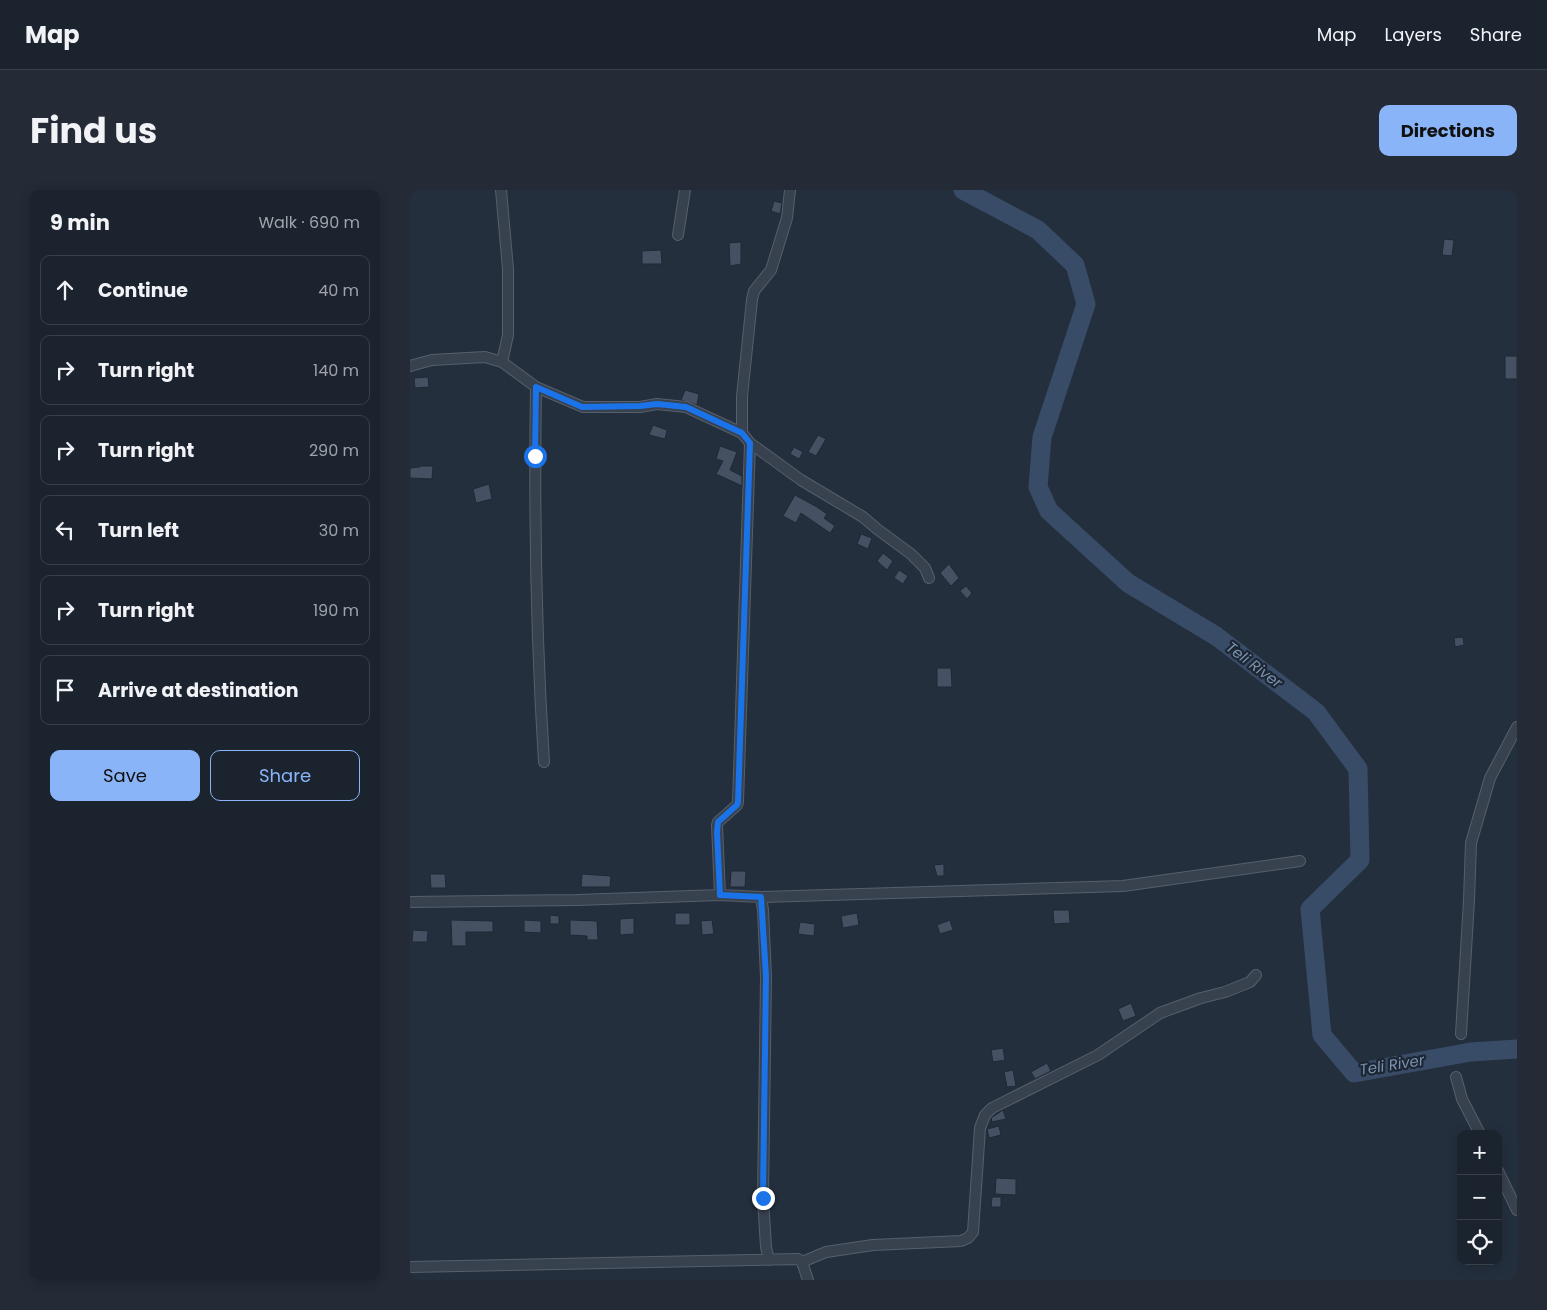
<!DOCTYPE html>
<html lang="en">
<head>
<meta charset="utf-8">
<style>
  body { margin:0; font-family:Poppins,sans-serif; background:#242b36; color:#f1f3f6 }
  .controls { position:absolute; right:15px; bottom:15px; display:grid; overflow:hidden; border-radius:10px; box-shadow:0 2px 12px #0003 }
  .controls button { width:45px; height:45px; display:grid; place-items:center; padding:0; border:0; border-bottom:1px solid #39404a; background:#1b232e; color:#f1f3f6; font:25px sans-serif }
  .stop { position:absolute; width:15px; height:15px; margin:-11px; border:4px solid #1a73e8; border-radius:50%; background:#fff }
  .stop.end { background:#1a73e8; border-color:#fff; box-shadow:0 1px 5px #0008 }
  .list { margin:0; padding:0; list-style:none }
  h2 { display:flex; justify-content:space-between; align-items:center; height:65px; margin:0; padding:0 20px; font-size:21px }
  h2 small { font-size:16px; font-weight:400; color:#a0a4aa }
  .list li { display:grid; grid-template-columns:32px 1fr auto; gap:15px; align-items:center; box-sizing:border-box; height:70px; margin:0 10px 10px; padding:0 10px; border:1px solid #39404a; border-radius:10px }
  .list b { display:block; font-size:19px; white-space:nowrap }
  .list em { font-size:16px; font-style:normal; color:#a0a4aa }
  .actions { display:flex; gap:10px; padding:15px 20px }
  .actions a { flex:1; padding:11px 0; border:1px solid #8ab4f8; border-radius:10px; text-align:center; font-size:18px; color:#8ab4f8 }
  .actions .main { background:#8ab4f8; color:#111 }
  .icon { flex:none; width:28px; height:28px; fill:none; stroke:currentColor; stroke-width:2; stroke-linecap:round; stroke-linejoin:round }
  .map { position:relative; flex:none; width:1107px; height:1090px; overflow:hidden; border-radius:10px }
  header { display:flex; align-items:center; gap:30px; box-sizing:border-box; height:70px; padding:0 25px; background:#1b232e; border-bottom:1px solid #39404a }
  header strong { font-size:24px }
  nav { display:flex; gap:28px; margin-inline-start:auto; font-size:18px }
  .intro { display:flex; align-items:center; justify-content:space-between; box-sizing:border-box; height:120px; padding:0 30px }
  h1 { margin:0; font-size:35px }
  .button { padding:12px 22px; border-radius:10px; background:#8ab4f8; color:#111; font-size:18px; font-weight:700 }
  main { display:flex; gap:30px; padding:0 30px }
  aside { flex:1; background:#1b232e; border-radius:10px; box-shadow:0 2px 12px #0003 }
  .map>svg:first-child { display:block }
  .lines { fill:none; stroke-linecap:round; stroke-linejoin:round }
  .river { stroke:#394c67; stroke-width:19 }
  .building { fill:#455162; stroke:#1f2835 }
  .minor-casing { stroke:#565f6c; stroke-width:12 }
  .minor { stroke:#38414e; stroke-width:10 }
  .route { stroke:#1a73e8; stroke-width:6 }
  .labels { text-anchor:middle; stroke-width:4.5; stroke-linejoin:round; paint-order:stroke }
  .water-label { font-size:15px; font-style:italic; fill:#7c92b1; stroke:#1d2633 }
</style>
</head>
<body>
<header>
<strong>Map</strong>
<nav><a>Map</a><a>Layers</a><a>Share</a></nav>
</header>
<div class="intro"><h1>Find us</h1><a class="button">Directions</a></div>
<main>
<aside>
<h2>9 min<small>Walk · 690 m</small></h2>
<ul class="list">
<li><svg class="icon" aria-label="ahead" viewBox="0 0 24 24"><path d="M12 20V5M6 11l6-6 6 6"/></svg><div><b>Continue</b></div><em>40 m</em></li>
<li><svg class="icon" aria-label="right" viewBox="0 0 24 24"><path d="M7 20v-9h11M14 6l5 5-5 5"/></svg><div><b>Turn right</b></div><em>140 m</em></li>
<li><svg class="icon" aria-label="right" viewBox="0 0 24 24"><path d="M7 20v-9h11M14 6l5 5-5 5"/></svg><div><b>Turn right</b></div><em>290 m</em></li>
<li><svg class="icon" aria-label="left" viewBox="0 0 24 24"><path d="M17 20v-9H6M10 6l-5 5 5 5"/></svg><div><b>Turn left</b></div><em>30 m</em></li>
<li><svg class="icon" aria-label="right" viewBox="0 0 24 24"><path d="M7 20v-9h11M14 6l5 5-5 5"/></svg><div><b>Turn right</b></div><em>190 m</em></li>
<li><svg class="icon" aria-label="arrive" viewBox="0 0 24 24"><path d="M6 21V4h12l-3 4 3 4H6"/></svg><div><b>Arrive at destination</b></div></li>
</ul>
<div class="actions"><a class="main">Save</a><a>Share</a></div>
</aside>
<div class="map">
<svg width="1107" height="1090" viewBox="0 0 1107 1090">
  <rect width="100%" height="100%" fill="#242f3e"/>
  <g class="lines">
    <path class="river" d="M553 0 628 40 665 75 676 114 632 247 628 297 639 321 718 393 806 446 906 522 948 579 950 670 900 719 912 845 944 883 1061 862 1107 859"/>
  </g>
  <path class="building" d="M364 11 372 13 370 24 361 21Z
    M1034 49 1044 50 1042 66 1032 65Z
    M331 52V74L320 76 319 53Z
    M251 60 252 74H232V61Z
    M1095 166H1107V189H1095Z
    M18 187 19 197 5 198 4 188Z
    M275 200 289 204 287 215 271 210Z
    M243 235 257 240 255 249 239 245Z
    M408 245 416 249 406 266 398 262Z
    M310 256 327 262 320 280 332 286V296L306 284 313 271 306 269Z
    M384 257 393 262 389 269 380 264Z
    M10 276H23L22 289 0 288V278L10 277Z
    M79 294 82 309 66 313 63 299Z
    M385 305 407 317 417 324 414 328 425 336 420 343 391 323 386 333 373 326Z
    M451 344 462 348 458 359 447 354Z
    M473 363 483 371 477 380 467 371Z
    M539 374 549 388 541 396 530 383Z
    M489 380 498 386 493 394 484 388Z
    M556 396 562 403 557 409 550 401Z
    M1053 447 1054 455 1045 457 1044 448Z
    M527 478H541L542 497H527Z
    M534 674V686H527L524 675Z
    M321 681H336L335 697H320Z
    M20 684H35L36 698H21Z
    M172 684 201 686 200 697H171Z
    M643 720H659L660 733 644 734Z
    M265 723H280V735H265Z
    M447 723 449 735 433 738 431 726Z
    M140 725 149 726V734H140Z
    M224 728V744L210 745V729Z
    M41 730 83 731V742H56V756H42Z
    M114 730 131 731V743L114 742Z
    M160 730 187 731 188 750H177V746L160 745Z
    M302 730 304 744 292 745 291 731Z
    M540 730 543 740 530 744 527 735Z
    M390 732 405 734 404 746 388 744Z
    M3 740 18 741 17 752H2Z
    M721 813 726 826 713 831 708 819Z
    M593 858 595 870 583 872 581 860Z
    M637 873 641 881 625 889 621 882Z
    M603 880 606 896 597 897 594 882Z
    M593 920 596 929 582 932 581 928Z
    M589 936 591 945 579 948 577 939Z
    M586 988 606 989V1005L585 1004Z
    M582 1007H591V1017H581Z"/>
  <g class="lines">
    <g class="minor-casing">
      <path id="minor" d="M91 0 98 79V145L92 172
        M268 45 275 0
        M0 176 22 170 75 167 92 172 126 197 173 217H230L247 214 276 217 332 243 340 253 328 612 327 615 308 632 307 635 310 705
        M126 197C124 322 126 447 134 572
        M332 243V206L342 110 344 101 361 80 377 28 380 0
        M340 253 391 290 453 327 467 339 501 364 515 378 519 388
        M351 707 353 720 356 787 353 1008 356 1057 359 1070
        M0 712 167 710 310 705 351 707 713 696 890 671
        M1051 844 1059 710 1061 653 1080 588 1107 537
        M1046 887 1052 909 1070 944
        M1088 981 1107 1020
        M392 1072 416 1062 463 1055 551 1051 558 1048 563 1042 570 938 575 925 582 918 688 865 750 823 791 808 815 802 840 792 846 785
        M0 1077 388 1069 392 1072 398 1090"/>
    </g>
    <use href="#minor" class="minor"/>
  </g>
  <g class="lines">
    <path class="route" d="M125 266 126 197 172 217 230 216 247 214 276 217 332 243 340 253 328 612 327 615 308 632 307 642 310 705 351 707 356 786 353 1008"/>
  </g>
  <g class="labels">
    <g class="water-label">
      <text transform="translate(844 475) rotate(37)" y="5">Teli River</text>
      <text transform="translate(982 875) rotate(-9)" y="5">Teli River</text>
    </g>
  </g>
</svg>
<div class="controls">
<button>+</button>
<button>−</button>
<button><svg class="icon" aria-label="locate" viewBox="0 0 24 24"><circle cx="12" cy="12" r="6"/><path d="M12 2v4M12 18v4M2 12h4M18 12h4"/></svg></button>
</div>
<div class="stop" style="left:125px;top:266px"></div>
<div class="stop end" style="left:353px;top:1008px"></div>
</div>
</main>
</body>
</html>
